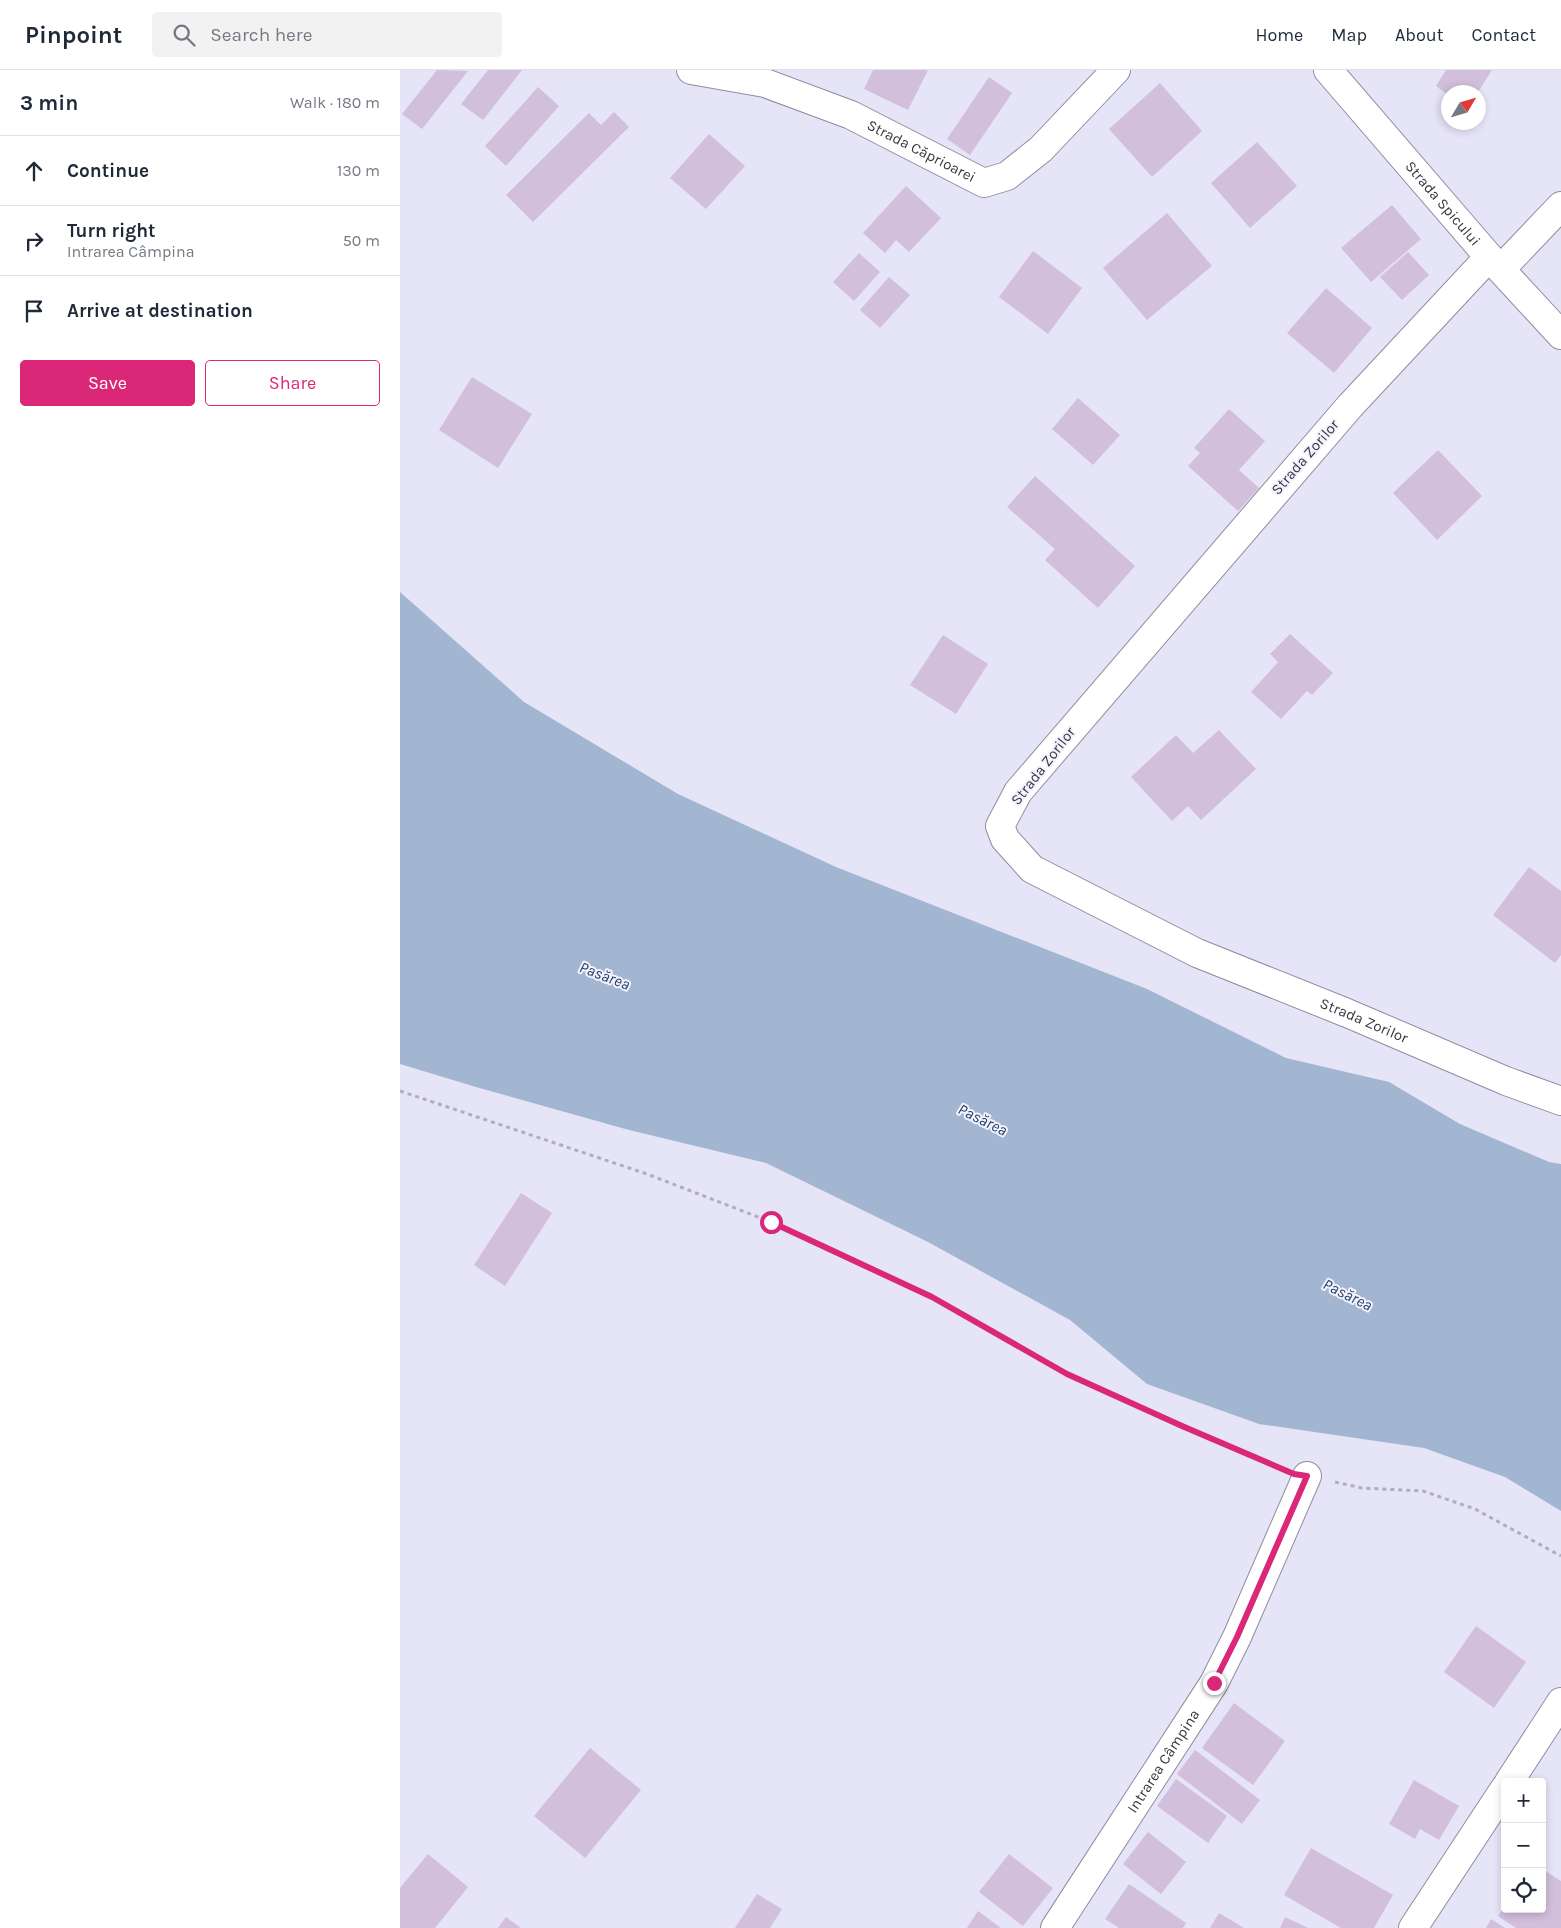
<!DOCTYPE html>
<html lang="en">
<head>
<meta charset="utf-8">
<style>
  body { margin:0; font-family:Karla,sans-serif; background:#f2f2f3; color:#1f2937 }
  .controls { position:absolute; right:15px; bottom:15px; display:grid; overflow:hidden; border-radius:5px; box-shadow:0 2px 8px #0003 }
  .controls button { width:45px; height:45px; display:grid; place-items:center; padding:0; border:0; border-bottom:1px solid #e0e1e3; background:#fff; color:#1f2937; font:25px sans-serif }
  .compass { position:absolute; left:1041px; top:15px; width:45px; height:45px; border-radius:50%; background:#fff; box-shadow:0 2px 8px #0003; rotate:52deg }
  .stop { position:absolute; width:15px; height:15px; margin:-11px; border:4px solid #db2777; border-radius:50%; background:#fff }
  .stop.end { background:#db2777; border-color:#fff; box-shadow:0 1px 5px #0008 }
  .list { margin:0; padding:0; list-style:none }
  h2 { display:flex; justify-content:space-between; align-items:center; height:65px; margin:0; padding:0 20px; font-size:21px }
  h2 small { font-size:16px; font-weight:400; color:#747a83 }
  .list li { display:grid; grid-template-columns:32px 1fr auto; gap:15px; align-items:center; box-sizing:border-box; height:70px; padding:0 20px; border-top:1px solid #e0e1e3 }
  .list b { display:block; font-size:19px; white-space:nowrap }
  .list p { margin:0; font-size:16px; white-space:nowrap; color:#747a83 }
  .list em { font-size:16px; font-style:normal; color:#747a83 }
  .actions { display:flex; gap:10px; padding:15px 20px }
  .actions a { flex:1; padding:11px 0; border:1px solid #db2777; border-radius:5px; text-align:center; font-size:18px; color:#db2777 }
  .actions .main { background:#db2777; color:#fff }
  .icon { flex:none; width:28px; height:28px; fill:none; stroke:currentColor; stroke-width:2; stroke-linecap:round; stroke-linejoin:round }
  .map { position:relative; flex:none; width:1161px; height:1858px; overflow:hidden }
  header { display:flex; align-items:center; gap:30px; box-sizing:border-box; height:70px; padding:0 25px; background:#fff; border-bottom:1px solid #e0e1e3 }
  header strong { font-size:24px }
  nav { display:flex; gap:28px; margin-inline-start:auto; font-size:18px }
  .search { width:350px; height:45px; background:#f2f2f3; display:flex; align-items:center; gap:12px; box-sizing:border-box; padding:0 18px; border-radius:5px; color:#747a83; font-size:19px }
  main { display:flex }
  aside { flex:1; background:#fff }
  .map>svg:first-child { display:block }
  .water { fill:#a2b6d1 }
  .building { fill:#d2bfdc }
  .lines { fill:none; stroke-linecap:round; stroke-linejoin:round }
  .minor-casing { stroke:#8f8d9e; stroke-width:30 }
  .major-casing { stroke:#8f8d9e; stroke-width:30 }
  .path { stroke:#b0aebe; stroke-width:3; stroke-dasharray:4 4; stroke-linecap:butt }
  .minor { stroke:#fff; stroke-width:28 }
  .major { stroke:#fff; stroke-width:28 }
  .route { stroke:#db2777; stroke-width:6 }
  .labels { text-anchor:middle; stroke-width:4; stroke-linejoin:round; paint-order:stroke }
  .street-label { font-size:15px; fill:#38373f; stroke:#f4f2fe }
  .water-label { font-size:16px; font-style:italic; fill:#264369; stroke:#f4f2fe }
</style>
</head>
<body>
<header>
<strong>Pinpoint</strong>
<div class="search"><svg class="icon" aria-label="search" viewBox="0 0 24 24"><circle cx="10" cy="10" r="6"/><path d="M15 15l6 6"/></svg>Search here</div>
<nav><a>Home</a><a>Map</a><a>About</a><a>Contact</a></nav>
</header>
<main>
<aside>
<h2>3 min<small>Walk · 180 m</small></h2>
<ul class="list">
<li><svg class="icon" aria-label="ahead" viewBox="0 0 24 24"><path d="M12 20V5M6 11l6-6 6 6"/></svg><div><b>Continue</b></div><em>130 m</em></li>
<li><svg class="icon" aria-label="right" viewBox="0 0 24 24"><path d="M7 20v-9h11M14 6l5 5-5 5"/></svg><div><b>Turn right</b><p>Intrarea Câmpina</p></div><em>50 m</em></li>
<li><svg class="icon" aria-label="arrive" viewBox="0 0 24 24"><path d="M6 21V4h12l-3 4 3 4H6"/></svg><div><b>Arrive at destination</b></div></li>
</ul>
<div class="actions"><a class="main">Save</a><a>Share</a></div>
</aside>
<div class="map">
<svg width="1161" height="1858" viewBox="0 0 1161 1858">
  <rect width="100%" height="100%" fill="#e6e4f7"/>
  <path class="water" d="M0 522 124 632 278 724 436 797 747 919 886 988 989 1012 1060 1054 1149 1092 1161 1094V1441L1105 1407 1024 1378 859 1354 747 1314 670 1250 528 1172 366 1093 229 1060 76 1017 0 994Z"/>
  <path class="building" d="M37 0 68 1 22 59 2 44Z
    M88 0H122L83 50 61 34Z
    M473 0H528L508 40 464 19Z
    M1046 0H1092L1078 22H1048V25L1036 16Z
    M589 7 612 23 570 85 547 69Z
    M760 13 802 61 752 107 709 59Z
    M138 17 159 36 106 96 85 76Z
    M214 42 229 57 133 152 106 125 189 43 201 55Z
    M309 64 345 96 306 139 270 108Z
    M857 72 897 116 850 158 811 113Z
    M506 116 541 148 509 182 496 170 485 183 463 163Z
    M992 135 1021 169 971 212 941 178Z
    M767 143 812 196 747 250 703 198Z
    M633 181 682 218 648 264 599 227Z
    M1008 182 1029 205 1002 230 980 207Z
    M459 183 480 202 454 231 433 212Z
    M489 207 510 225 480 258 460 240Z
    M926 218 972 258 934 303 887 263Z
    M72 307 132 344 98 398 39 360Z
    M678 328 720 365 693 395 652 359Z
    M829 339 865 371 839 400 859 418 838 441 788 396 800 383 794 378Z
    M1038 380 1082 426 1037 470 993 423Z
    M635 406 735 496 698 538 645 490 655 479 607 437Z
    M890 564 933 603 912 625 907 621 881 649 851 622 878 592 870 584Z
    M543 565 588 594 556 644 510 615Z
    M819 660 856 699 801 750 788 736 772 751 731 707 776 665 793 683Z
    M1129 797 1161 821V885L1155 893 1093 845Z
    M121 1123 152 1143 105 1216 74 1195Z
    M1076 1556 1126 1592 1094 1638 1044 1602Z
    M834 1633 885 1671 853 1715 802 1678Z
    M190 1678 241 1720 185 1788 134 1746Z
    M795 1680 860 1730 842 1754 777 1704Z
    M776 1709 827 1746 808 1773 757 1736Z
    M1014 1710 1059 1736 1039 1770 1020 1759 1015 1769 989 1754Z
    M748 1762 786 1792 761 1824 723 1794Z
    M911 1778 993 1825 974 1858H941L884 1825Z
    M28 1784 68 1817 35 1858H0V1818Z
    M609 1784 653 1818 623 1856 579 1822Z
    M1142 1799 1161 1811V1858H1116L1098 1846 1105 1835V1839H1142Z
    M729 1814 786 1853 783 1858H719L705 1849Z
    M357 1824 382 1839 370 1858H335Z
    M578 1841 601 1858H567Z
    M819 1843 844 1858H810Z
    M106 1847 121 1858H98Z
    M885 1847 908 1858H880Z
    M1091 1849 1105 1858H1086Z"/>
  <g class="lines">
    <g class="minor-casing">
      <g id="minor">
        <path id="s1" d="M291 0 365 13 451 45 584 113 607 106 641 79 716 0"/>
        <path id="s2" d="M1089 187 950 336 618 722 600 756 605 769 632 799 797 883 947 943 1106 1011 1161 1031"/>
        <path d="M1101 199 1161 136"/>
        <path d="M1109 1712 1161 1632"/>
        <path id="s3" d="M655 1858 814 1613 837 1567 907 1406"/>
        <path d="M1013 1858 1105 1718"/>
      </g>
    </g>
    <g class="major-casing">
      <g id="major">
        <path id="s4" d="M928 0 1089 187 1161 265"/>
      </g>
    </g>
    <path class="path" d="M0 1021 247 1104 371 1152 531 1227 667 1304 782 1356 881 1398
      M935 1412 962 1418 1023 1421 1075 1439 1161 1486"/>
    <use href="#minor" class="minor"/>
    <use href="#major" class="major"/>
  </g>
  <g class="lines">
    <path class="route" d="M371 1152 532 1227 667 1304 782 1356 894 1404 907 1406 837 1567 814 1613"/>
  </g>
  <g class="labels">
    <g class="street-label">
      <text dy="5" stroke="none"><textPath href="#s1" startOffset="246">Strada Căprioarei</textPath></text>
      <text dy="5" stroke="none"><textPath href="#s4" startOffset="176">Strada Spicului</textPath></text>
      <text transform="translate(905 387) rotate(-49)" y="5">Strada Zorilor</text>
      <text transform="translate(643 696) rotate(-52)" y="5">Strada Zorilor</text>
      <text dy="5" stroke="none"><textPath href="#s2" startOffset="1171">Strada Zorilor</textPath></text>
      <text dy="5" stroke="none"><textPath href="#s3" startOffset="199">Intrarea Câmpina</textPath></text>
    </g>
    <g class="water-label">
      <text transform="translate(205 905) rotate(21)" y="6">Pasărea</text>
      <text transform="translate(583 1049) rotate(26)" y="6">Pasărea</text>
      <text transform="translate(948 1224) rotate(26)" y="6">Pasărea</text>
    </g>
  </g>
</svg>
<div class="controls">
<button>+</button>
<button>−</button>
<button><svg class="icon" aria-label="locate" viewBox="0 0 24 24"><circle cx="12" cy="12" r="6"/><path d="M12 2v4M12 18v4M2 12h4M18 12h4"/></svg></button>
</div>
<svg class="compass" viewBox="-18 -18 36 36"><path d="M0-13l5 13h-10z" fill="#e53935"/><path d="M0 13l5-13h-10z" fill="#747a83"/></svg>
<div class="stop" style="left:371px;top:1152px"></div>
<div class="stop end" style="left:814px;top:1613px"></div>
</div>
</main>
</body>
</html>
